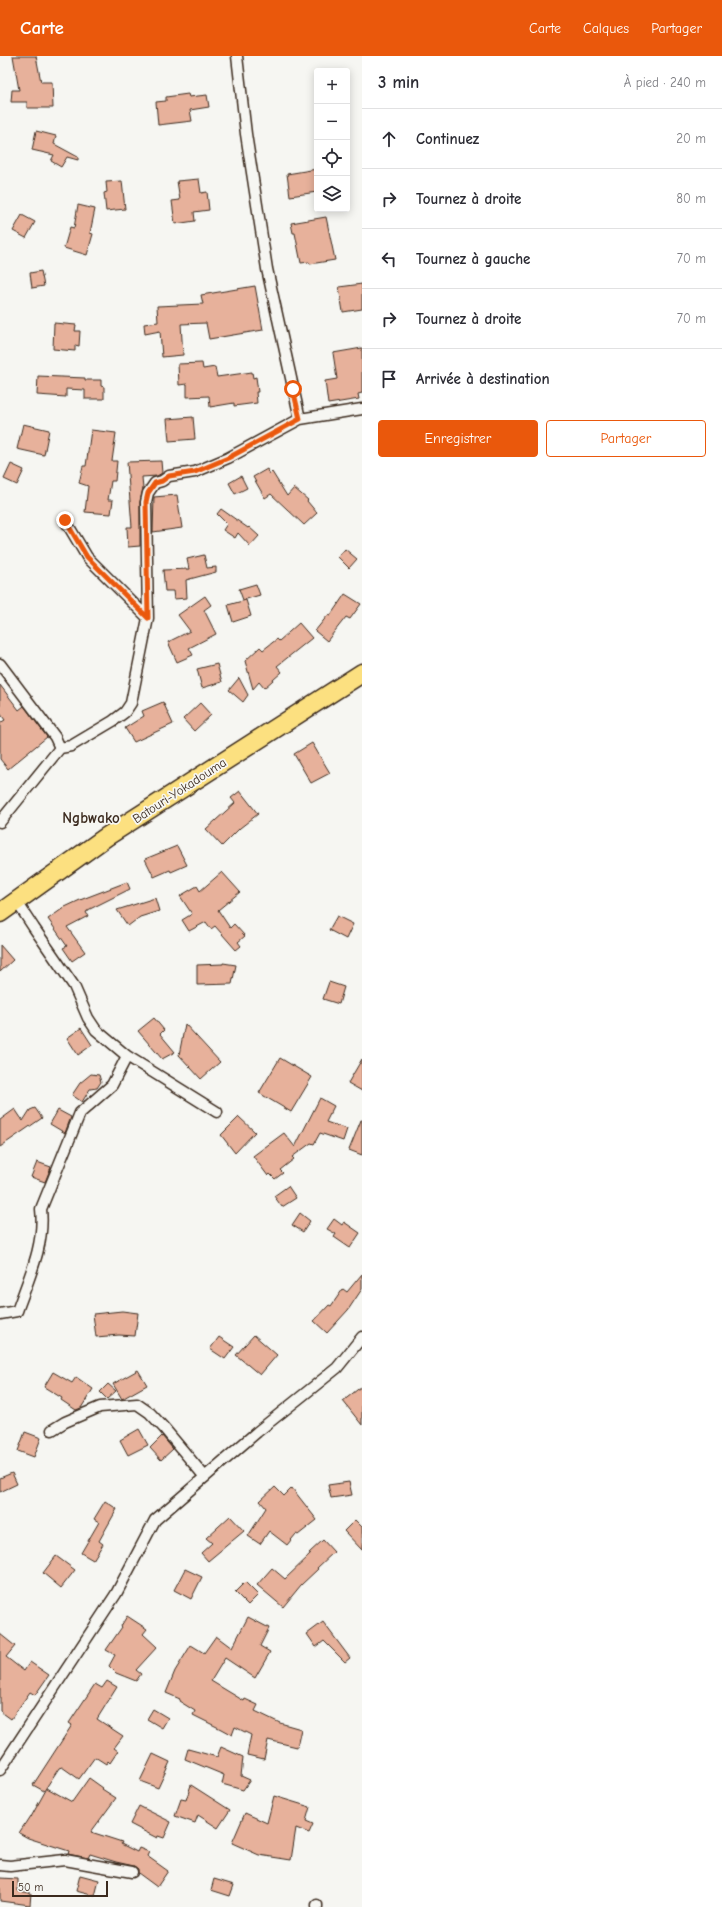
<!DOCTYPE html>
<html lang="fr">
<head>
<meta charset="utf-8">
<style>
  body { margin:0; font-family:"Comic Neue",sans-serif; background:#f2f2f3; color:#2b2b33 }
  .controls { position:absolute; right:12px; top:12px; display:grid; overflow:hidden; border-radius:4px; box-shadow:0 2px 10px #0003 }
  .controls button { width:36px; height:36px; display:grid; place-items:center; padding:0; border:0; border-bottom:1px solid #e1e1e2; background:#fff; color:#2b2b33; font:20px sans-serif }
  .scale { position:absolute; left:12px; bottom:10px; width:96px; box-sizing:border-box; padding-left:4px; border:2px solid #3b2a1e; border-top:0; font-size:11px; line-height:14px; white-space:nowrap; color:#3b2a1e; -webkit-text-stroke:3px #f6f6f2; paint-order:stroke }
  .stop { position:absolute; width:12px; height:12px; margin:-9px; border:3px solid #ea580c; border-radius:50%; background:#fff }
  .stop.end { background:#ea580c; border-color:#fff; box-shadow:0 1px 4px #0008 }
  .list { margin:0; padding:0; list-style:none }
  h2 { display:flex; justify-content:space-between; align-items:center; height:52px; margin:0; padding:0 16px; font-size:17px }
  h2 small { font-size:13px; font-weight:400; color:#7c7c81 }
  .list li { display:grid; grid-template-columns:26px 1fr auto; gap:12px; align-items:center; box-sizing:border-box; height:60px; padding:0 16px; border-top:1px solid #e1e1e2 }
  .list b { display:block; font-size:15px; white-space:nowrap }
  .list em { font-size:13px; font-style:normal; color:#7c7c81 }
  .actions { display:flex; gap:8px; padding:12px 16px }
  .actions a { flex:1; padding:9px 0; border:1px solid #ea580c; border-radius:4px; text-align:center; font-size:14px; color:#ea580c }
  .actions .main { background:#ea580c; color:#fff }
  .icon { flex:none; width:22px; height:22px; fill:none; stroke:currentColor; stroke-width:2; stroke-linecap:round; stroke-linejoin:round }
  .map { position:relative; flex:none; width:362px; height:1851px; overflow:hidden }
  header { display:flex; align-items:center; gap:24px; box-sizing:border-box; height:56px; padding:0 20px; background:#ea580c; color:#fff }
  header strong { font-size:19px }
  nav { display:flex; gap:22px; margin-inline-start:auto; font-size:14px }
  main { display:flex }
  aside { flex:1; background:#fff }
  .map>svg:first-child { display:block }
  .building { fill:#e7b19b; stroke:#3b2a1e }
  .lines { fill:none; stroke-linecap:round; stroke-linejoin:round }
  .street-casing { stroke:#3b2a1e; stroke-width:13 }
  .highway-casing { stroke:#3b2a1e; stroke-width:21 }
  .street { stroke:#f6f6f2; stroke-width:10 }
  .highway { stroke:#fce080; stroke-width:18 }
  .route { stroke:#ea580c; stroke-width:5 }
  .labels { text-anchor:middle; stroke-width:3.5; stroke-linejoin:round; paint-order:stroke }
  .street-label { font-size:13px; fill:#3b2a1e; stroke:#f6f6f2 }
  .quarter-label { font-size:15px; font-weight:bold; fill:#3b2a1e; stroke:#f6f6f2 }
</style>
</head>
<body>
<header>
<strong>Carte</strong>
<nav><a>Carte</a><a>Calques</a><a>Partager</a></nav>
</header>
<main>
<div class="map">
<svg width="362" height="1851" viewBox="0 0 362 1851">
  <rect width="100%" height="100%" fill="#f6f6f2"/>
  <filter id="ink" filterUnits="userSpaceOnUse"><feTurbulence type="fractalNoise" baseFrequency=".025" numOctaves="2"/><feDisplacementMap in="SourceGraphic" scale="8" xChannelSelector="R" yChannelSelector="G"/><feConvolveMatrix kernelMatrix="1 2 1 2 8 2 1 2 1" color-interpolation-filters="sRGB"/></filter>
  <g filter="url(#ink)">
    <path class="building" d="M13 0H36L41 26H52L53 52H27V46H11L12 34H19Z
      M188 38 189 41 207 39 209 51 190 54 192 65 158 69 156 46 166 45V41Z
      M36 75 56 80 54 88 78 101V104L67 101 61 111 51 105 54 99 32 94Z
      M317 113V136L290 140 287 118Z
      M199 123 201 137 207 136 209 154 194 156 195 165 175 168 172 145 180 144 177 125Z
      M122 125 125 153 106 155 104 137 107 136 106 126Z
      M78 149 95 153 90 177 93 178 87 199 64 192 70 171 74 172Z
      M22 159 35 166 26 182 13 175Z
      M326 161 335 204 310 208 309 206 301 207 295 177H293L291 167Z
      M41 215 44 230 32 232 30 217Z
      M362 228V253L343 256 339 231Z
      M255 230 263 274 209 283 206 267 181 268 183 299 162 301 160 275 145 278 144 268 158 266 157 250 203 248 201 239Z
      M54 267 76 269 75 275H80L79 290 75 289V295L53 293Z
      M362 292V337L358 338 359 343 328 348 325 325 337 323 333 297Z
      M202 307 203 313 215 311 217 321 252 316 253 322 256 321 258 336H256L257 347 234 350V347L210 351 209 340 187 341V328L179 329 178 308Z
      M38 320 85 322V324H101V330L104 331V343H85V334L66 333V341L37 339Z
      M193 361 195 383 169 385 167 363Z
      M23 368 49 374 44 399 17 393Z
      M91 374 116 377 112 405H117L115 425H111L108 444H113L111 458 85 456 88 430 79 427 83 410H86Z
      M161 405 162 417 157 420 142 421 143 433 140 446V490L128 491 127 471H132L127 406Z
      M11 408 24 414 17 429 4 423Z
      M267 413 270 418 272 416 287 440 294 432 308 444 307 445 317 457 304 469 271 438 265 442 253 421Z
      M241 420 247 432 235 438 229 427Z
      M177 439 182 472 153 476 154 441Z
      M221 453 248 472 249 471 259 480 250 490 238 477 235 482 223 474 227 468 217 458Z
      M345 493 357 503 349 512 338 501Z
      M204 499 207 512 216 511V516L186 524 187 542 174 543 173 535H165L163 514 189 513 187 503Z
      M256 528 260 539 243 544 239 533Z
      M345 538 361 548 350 563 346 561 327 585 315 575 328 559 330 560Z
      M205 540 211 549 204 554 216 578 189 592 193 599 177 606 168 586 190 575 178 559Z
      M246 544 251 560 233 566 228 549Z
      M299 567 312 582 277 610 282 616 264 632 259 626 253 633 245 605 260 591 263 594 277 583 279 585Z
      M217 608 222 626 202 632 197 613Z
      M239 622 248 639 243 646 229 634Z
      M0 629 19 654 24 650 47 681 8 713 0 703V667L5 664 0 657Z
      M163 646 173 668 134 686 125 672 144 660 142 655Z
      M200 647 211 659 194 675 183 663Z
      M312 687 330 717 311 727 294 698Z
      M240 735 258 758 240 772 222 790 206 773 235 747 231 742Z
      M177 790 187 809 171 816 170 814 154 821 145 803Z
      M222 816 240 836 218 854 230 872 234 868 245 880 238 886 241 890 236 894 215 870 211 873 206 866 189 875 182 864 192 858 180 840 197 830 200 835Z
      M127 826 130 833 88 854V855L86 856 88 860 67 871 85 896 72 905 63 892 67 890 48 863 65 851 80 844Z
      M155 842 159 855 140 861 128 870 117 854Z
      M337 860 353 868 346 883 329 874Z
      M0 889 13 904 0 916Z
      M223 907 236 909 232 928 197 929V909L223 908Z
      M329 926 344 931 339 948 323 943Z
      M154 962 164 974 160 978 175 996 162 1003 138 975Z
      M185 968 220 1006 201 1023 179 999Z
      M81 972 92 989 78 999 67 982Z
      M280 1002 312 1021 291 1056 259 1037Z
      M362 1003V1035L348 1027Z
      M91 1018 99 1019 101 1026 97 1032 90 1033 82 1046 72 1039 80 1027Z
      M320 1042 334 1050 326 1066 347 1073 343 1085 320 1077 314 1088 311 1087 292 1101 294 1103 280 1114 283 1117 275 1123 270 1118 268 1120 253 1100 284 1077 295 1091Z
      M35 1052 42 1062 0 1091V1064L15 1053 23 1065 30 1054Z
      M58 1054 71 1061 65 1077 50 1068Z
      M239 1061 255 1076 235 1097 221 1079Z
      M361 1064H362V1099L349 1094Z
      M37 1106 51 1111 45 1126 31 1121Z
      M288 1130 296 1142 282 1151 274 1140Z
      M300 1157 310 1165 303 1176 292 1169Z
      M334 1163 342 1169 344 1166 360 1177 350 1192 334 1181 336 1178 327 1173Z
      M362 1218V1233L348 1254 327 1277 314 1265 329 1249 331 1250 343 1233 347 1236Z
      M122 1255 138 1257 135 1280 119 1279 96 1281 93 1258Z
      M254 1279 277 1299 260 1319 236 1299Z
      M219 1281 234 1291 225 1303 210 1293Z
      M138 1314 147 1329 122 1343 113 1328Z
      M53 1316 72 1327 76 1321 93 1333 81 1352 76 1354 61 1344 62 1342 44 1331Z
      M108 1328 116 1335 107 1343 100 1336Z
      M362 1330V1369L343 1345Z
      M139 1373 148 1389 128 1399 120 1384Z
      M25 1376 41 1382 34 1401 18 1395Z
      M162 1380 173 1393 161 1404 150 1392Z
      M12 1417 17 1428 0 1436V1422Z
      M349 1426 352 1439 331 1442 328 1429Z
      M275 1431 284 1440 292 1432 317 1464 298 1479 296 1478 287 1489 269 1475 260 1488 248 1480 266 1452 260 1445Z
      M105 1445 117 1453 99 1485 103 1488 93 1504 81 1497 99 1466 94 1463Z
      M230 1460 244 1475 208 1505 201 1497 212 1487 206 1482Z
      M355 1464 362 1471V1494L344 1475Z
      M323 1484 334 1496 317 1512 318 1513 301 1529 283 1551 257 1529 272 1512 285 1523 311 1498 309 1497Z
      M56 1500 75 1514 61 1532 43 1517Z
      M185 1513 202 1521 191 1543 174 1534Z
      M245 1526 258 1539 248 1549 235 1536Z
      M127 1560 147 1573 143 1578 157 1591 136 1614 141 1618 136 1625 116 1617 109 1610 115 1599 106 1594 122 1571 121 1570Z
      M248 1561 269 1572 260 1590 270 1596 255 1622 225 1602 211 1625 244 1645 245 1643 258 1649 255 1655 280 1667 301 1673 297 1691 268 1684 264 1703 247 1699 251 1679 235 1671 232 1679 221 1673 193 1659 195 1655 179 1645 180 1643 166 1637 175 1615 191 1589 204 1597 216 1580 232 1592Z
      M323 1566 350 1602 345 1606 324 1585 316 1591 307 1578Z
      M0 1578 15 1590 6 1601 24 1615 30 1606 49 1619 35 1639 30 1636 11 1663 0 1655Z
      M107 1625 117 1631 97 1663 123 1680 114 1692 118 1695 110 1707 108 1705 106 1708 95 1701 79 1723 62 1711 59 1712 44 1735 33 1729 72 1669 69 1667 95 1628 102 1632Z
      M153 1653 168 1662 162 1672 147 1663Z
      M221 1691 243 1701 241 1720 250 1724 243 1734 222 1728 224 1719 185 1703 188 1693 217 1701Z
      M153 1698 170 1706 158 1732 140 1725Z
      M89 1722 103 1732 102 1733 116 1742 91 1776 122 1786 121 1788 137 1796 139 1792 149 1796 147 1800 168 1815 157 1831 138 1817V1813L134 1810 116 1806 90 1798 88 1802 68 1798 69 1795 28 1782 19 1777 30 1760 31 1761 47 1732 72 1746Z
      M191 1729 230 1754 218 1772 198 1759 195 1767 175 1760 181 1743 186 1744Z
      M274 1740 310 1751 306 1765 313 1768 309 1777 296 1772 291 1804 259 1799 232 1787 245 1757 267 1767Z
      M139 1750 171 1766 164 1782 158 1780 157 1782 130 1768Z
      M80 1819 99 1824 95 1840 76 1835Z
      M0 1822 18 1823V1835L31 1837 30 1849 0 1845Z
      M214 1823 234 1829 230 1840 211 1834Z"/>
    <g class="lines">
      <g class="street-casing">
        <path id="street" d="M237 0 246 78 267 213 300 363
          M65 464 87 501 148 562
          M0 608 55 681 60 692 71 690 113 665 125 656 131 647 148 562 146 446 148 437 155 427 162 425 169 420 195 416 228 402 300 363 362 353
          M0 766 60 692
          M17 846 34 872 74 930 88 962 96 974 127 1000 217 1056
          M0 1258 17 1255C29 1221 45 1189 41 1153L80 1057 112 1029 127 1000
          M52 1374 65 1366 100 1351 137 1348 150 1357 164 1372 205 1421
          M0 1714 116 1538 155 1464 257 1376 337 1312 362 1281
          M0 1809 10 1810 65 1804 132 1816
          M317 1849V1851"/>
      </g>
      <g class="highway-casing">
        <path id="highway" d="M0 857 106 781 362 617"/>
      </g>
      <use href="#street" class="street"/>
      <use href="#highway" class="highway"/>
    </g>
  </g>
  <g class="lines" filter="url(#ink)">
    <path class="route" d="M65 464 87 501 148 562 146 446 148 437 155 427 162 425 169 420 195 416 228 402 300 363 293 333"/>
  </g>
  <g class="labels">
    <g class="street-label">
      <text transform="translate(179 734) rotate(-33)" y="5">Batouri-Yokadouma</text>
    </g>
    <g class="quarter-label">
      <text x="91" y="767">Ngbwako</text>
    </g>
  </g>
</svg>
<div class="controls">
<button>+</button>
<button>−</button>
<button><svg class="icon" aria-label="locate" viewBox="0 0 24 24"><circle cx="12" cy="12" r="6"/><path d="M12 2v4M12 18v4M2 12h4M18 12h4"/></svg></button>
<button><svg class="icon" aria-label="layers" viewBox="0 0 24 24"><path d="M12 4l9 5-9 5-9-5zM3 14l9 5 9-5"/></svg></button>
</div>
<div class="scale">50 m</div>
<div class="stop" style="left:293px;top:333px"></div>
<div class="stop end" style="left:65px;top:464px"></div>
</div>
<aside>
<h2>3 min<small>À pied · 240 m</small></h2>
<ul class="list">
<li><svg class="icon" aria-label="ahead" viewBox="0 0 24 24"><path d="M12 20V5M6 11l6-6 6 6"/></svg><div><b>Continuez</b></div><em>20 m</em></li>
<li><svg class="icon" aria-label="right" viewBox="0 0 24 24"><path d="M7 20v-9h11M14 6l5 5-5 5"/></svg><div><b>Tournez à droite</b></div><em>80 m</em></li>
<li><svg class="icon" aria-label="left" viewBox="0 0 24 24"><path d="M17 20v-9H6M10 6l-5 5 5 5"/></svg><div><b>Tournez à gauche</b></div><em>70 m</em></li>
<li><svg class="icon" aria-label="right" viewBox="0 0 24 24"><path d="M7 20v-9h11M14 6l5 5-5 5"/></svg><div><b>Tournez à droite</b></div><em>70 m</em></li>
<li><svg class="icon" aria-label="arrive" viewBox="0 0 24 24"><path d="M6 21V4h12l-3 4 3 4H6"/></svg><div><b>Arrivée à destination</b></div></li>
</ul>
<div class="actions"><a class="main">Enregistrer</a><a>Partager</a></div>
</aside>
</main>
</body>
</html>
